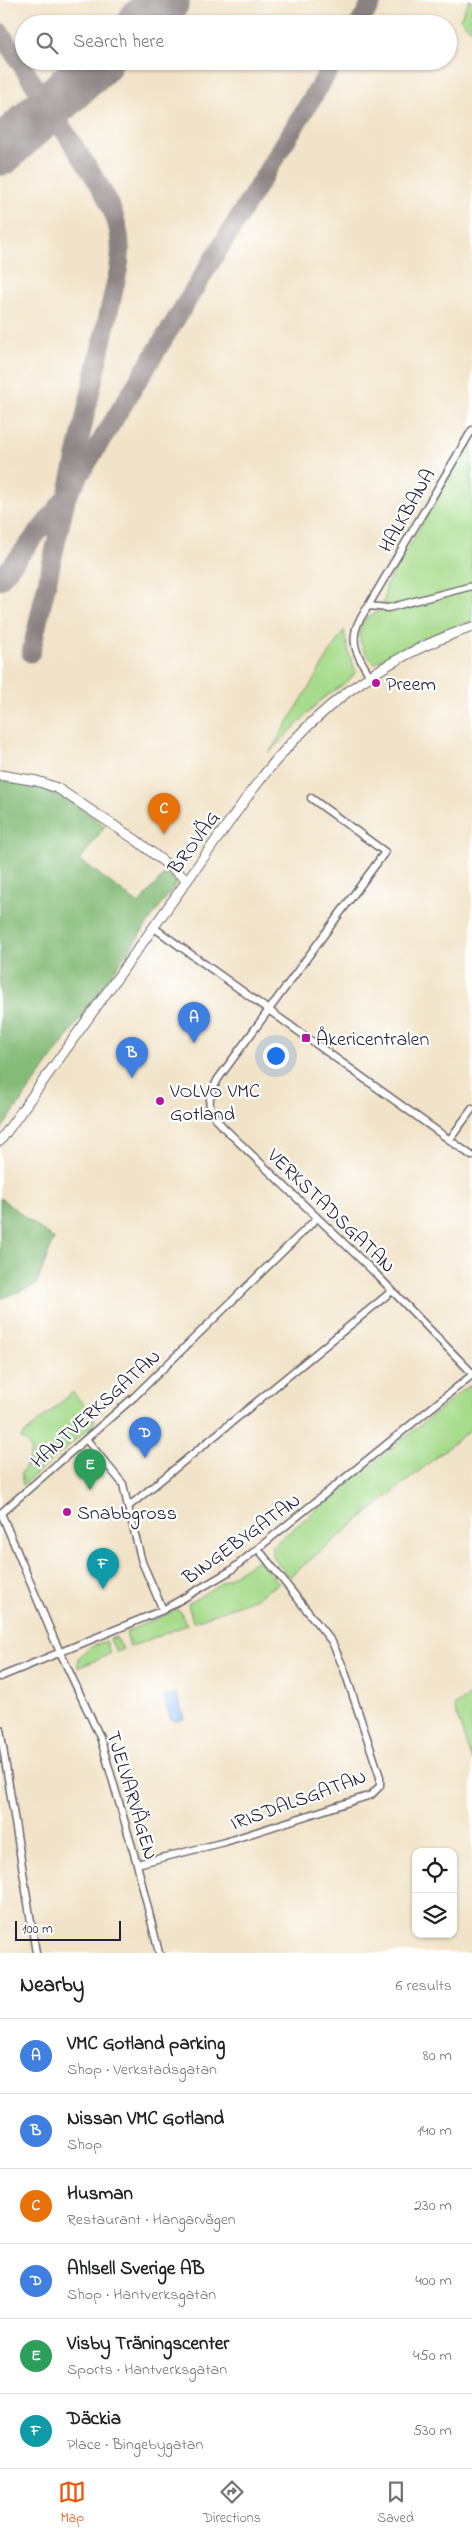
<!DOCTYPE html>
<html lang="en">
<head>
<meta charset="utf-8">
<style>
  body { margin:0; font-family:"Indie Flower",sans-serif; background:#f2f2f2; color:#202124 }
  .controls { position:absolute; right:15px; bottom:15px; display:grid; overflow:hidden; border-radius:10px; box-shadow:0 1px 4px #0004 }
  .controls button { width:45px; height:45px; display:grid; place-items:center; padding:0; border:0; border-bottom:1px solid #e0e0e0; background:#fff; color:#202124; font:25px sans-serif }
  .scale { position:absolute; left:15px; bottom:12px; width:106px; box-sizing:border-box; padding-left:5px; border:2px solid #22223b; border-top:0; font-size:14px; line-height:18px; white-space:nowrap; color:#22223b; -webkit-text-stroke:4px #fff; paint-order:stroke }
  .you { position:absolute; left:275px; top:1055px; width:18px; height:18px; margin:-12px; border:4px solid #fff; border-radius:50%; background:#1a73e8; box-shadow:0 0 0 8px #1a73e833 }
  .badge { display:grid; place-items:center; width:32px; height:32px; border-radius:50%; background:#ea580c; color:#fff; font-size:16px; font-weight:700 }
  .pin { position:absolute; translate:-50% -41px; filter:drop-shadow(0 1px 2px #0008) }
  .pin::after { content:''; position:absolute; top:26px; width:18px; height:15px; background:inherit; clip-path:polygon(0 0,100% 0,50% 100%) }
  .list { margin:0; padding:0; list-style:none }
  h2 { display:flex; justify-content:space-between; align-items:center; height:65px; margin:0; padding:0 20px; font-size:21px }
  h2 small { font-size:16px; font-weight:400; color:#757577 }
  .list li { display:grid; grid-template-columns:32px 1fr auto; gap:15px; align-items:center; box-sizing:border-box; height:75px; padding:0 20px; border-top:1px solid #e0e0e0 }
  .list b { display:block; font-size:19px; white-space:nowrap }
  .list p { margin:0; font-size:16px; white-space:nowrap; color:#757577 }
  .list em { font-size:16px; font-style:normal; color:#757577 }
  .icon { flex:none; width:28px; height:28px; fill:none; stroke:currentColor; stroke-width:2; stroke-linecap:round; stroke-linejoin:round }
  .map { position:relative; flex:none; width:472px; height:1953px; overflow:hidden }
  .search { position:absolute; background:#fff; box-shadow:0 1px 4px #0004; left:15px; right:15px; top:15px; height:55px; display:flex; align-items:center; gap:12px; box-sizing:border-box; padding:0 18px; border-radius:28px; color:#757577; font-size:19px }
  .sheet { height:515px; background:#fff }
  nav { display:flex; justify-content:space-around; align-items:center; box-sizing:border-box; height:70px; border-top:1px solid #e0e0e0; background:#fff; font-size:14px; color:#757577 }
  nav a { display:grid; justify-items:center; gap:2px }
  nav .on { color:#ea580c }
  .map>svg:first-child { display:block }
  .green { fill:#a6db8b; stroke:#647e63 }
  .forest { fill:#84bb77; stroke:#536e59 }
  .water { fill:#83bdf4; stroke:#527098 }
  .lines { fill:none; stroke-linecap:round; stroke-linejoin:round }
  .taxiway { stroke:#8a8281; stroke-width:19 }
  .runway { stroke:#8a8281; stroke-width:48 }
  .street-casing { stroke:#6a666c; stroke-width:9 }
  .secondary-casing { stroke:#6a666c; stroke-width:11 }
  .street { stroke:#fff; stroke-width:6 }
  .secondary { stroke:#fff; stroke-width:9 }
  .poi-dot { fill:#b5179e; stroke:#fff; stroke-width:2 }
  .labels { text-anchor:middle; stroke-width:4.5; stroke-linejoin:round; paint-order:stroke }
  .street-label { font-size:20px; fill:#22223b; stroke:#fff }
  .poi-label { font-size:20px; fill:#22223b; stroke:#fff; text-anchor:start }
</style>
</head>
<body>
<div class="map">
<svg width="472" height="1953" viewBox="0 0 472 1953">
  <rect width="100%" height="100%" fill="#fff"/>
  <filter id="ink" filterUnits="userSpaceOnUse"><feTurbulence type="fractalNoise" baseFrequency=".02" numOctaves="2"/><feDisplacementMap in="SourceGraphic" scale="10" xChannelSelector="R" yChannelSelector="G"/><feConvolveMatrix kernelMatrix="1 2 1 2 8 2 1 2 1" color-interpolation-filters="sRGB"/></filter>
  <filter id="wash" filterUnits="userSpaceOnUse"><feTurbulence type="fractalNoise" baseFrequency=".0096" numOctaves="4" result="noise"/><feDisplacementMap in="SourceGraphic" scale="20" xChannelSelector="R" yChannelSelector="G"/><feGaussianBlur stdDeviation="1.12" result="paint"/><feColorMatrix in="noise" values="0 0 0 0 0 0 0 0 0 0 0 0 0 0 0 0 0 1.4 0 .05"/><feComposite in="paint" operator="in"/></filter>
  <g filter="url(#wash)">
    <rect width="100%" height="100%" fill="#f1e3c7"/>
    <path class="green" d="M469 0H472V31L460 19Z
      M472 440V621L426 637 375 663C362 653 352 631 368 617 373 613 381 613 383 605 385 600 385 591 386 585Z
      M344 630 349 654 356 672 348 681 322 699 269 753Z
      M472 1386V1428L289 1577 272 1556V1546L467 1387Z
      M73 1392 94 1417V1424L23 1485 21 1473C30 1461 37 1447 20 1438Z
      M257 1560 279 1583 256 1598 193 1622 188 1604Z
      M176 1610 180 1611 187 1625 130 1647 126 1632Z
      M116 1637 123 1649 116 1652 110 1639Z
      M106 1641 110 1654 78 1668C77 1651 92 1647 106 1641Z
      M472 1693V1761L454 1707Z"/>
    <path class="forest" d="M0 780 36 786 68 799 105 826 80 860 139 904 166 872 178 881 0 1131Z
      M0 1198 54 1239 36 1285 0 1299Z"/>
    <path class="water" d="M177 1694 184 1719 176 1721 170 1718 164 1697Z"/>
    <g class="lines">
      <path class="taxiway" d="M359 24 373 0
        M0 32 100 186C116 214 125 239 118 272L31 653
        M0 580 67 496 335 61"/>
      <path class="runway" d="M140 24 166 0
        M0 152 99 61"/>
    </g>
  </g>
  <g filter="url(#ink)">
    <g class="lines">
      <g class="street-casing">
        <path id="street" d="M369 606 388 608 472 586
          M370 676C359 658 349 644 358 623L472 430
          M311 798 385 852 218 1079C206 1101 206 1108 223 1127L374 1272 472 1373
          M153 927 472 1156
          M450 1139 472 1109
          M86 1439 123 1484 128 1507 392 1291
          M128 1507 142 1562 163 1610
          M0 1677 163 1610 230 1571 472 1375
          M0 1729 36 1953
          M137 1864 225 1842 371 1795 380 1786V1777L344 1669 332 1642 259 1550
          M159 1953 137 1864 100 1737 54 1639 1 1513 134 1397 317 1218"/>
      </g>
      <g class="secondary-casing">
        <path id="secondary" d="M0 775 37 781 57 788 136 840 187 880
          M0 1141 250 793C309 713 377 659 472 627"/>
      </g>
      <use href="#street" class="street"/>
      <use href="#secondary" class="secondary"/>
    </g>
  </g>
  <g class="poi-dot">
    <circle cx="376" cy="683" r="5"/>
    <rect x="301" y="1033" width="10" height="10" rx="2.5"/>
    <circle cx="160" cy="1101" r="5"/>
    <circle cx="67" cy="1512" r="5"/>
  </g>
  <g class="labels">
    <g class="street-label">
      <text transform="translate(406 510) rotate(-60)" y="7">HALKBANA</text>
      <text transform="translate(193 842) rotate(-54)" y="7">BROVÄG</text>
      <text transform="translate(332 1210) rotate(44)" y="7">VERKSTADSGATAN</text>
      <text transform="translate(95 1408) rotate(-42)" y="7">HANTVERKSGATAN</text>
      <text transform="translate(241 1538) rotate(-36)" y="7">BINGEBYGATAN</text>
      <text transform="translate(133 1795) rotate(73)" y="7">TJELVARVÄGEN</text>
      <text transform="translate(298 1799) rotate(-20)" y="7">IRISDALSGATAN</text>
    </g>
    <g class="poi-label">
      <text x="386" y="690">Preem</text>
      <text x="316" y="1045">Åkericentralen</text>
      <text x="170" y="1097">VOLVO VMC<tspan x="170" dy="23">Gotland</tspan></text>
      <text x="77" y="1519">Snabbgross</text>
    </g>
  </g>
</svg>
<div class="controls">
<button><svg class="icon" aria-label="locate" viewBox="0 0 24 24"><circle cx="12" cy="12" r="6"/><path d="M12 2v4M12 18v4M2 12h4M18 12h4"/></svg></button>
<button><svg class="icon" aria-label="layers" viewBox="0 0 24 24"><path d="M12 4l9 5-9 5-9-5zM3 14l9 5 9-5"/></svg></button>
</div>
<div class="scale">100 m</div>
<div class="you"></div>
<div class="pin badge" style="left:194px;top:1043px;background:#3f7fe0">A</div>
<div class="pin badge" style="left:132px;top:1078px;background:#3f7fe0">B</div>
<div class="pin badge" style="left:164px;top:834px;background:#e8710a">C</div>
<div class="pin badge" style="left:145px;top:1458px;background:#3f7fe0">D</div>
<div class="pin badge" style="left:90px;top:1490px;background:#2e9e5b">E</div>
<div class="pin badge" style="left:103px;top:1589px;background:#0f9aa8">F</div>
<div class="search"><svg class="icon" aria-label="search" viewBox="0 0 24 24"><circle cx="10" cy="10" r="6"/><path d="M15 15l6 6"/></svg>Search here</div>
</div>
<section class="sheet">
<h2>Nearby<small>6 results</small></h2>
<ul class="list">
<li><span class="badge" style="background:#3f7fe0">A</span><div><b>VMC Gotland parking</b><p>Shop · Verkstadsgatan</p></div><em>80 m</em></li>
<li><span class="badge" style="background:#3f7fe0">B</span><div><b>Nissan VMC Gotland</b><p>Shop</p></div><em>140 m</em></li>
<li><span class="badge" style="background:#e8710a">C</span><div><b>Husman</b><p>Restaurant · Hangarvägen</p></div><em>230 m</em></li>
<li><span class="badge" style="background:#3f7fe0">D</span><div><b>Ahlsell Sverige AB</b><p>Shop · Hantverksgatan</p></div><em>400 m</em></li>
<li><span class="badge" style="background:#2e9e5b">E</span><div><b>Visby Träningscenter</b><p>Sports · Hantverksgatan</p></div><em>450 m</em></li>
<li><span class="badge" style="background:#0f9aa8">F</span><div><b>Däckia</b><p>Place · Bingebygatan</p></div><em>530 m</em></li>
</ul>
</section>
<nav>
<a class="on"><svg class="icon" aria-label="map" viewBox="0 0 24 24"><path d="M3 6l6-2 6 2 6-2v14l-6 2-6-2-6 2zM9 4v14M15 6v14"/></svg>Map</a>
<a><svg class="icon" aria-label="directions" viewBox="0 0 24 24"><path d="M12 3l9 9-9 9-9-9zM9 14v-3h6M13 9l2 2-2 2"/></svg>Directions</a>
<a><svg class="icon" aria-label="saved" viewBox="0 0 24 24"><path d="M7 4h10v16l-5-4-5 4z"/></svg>Saved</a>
</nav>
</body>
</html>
